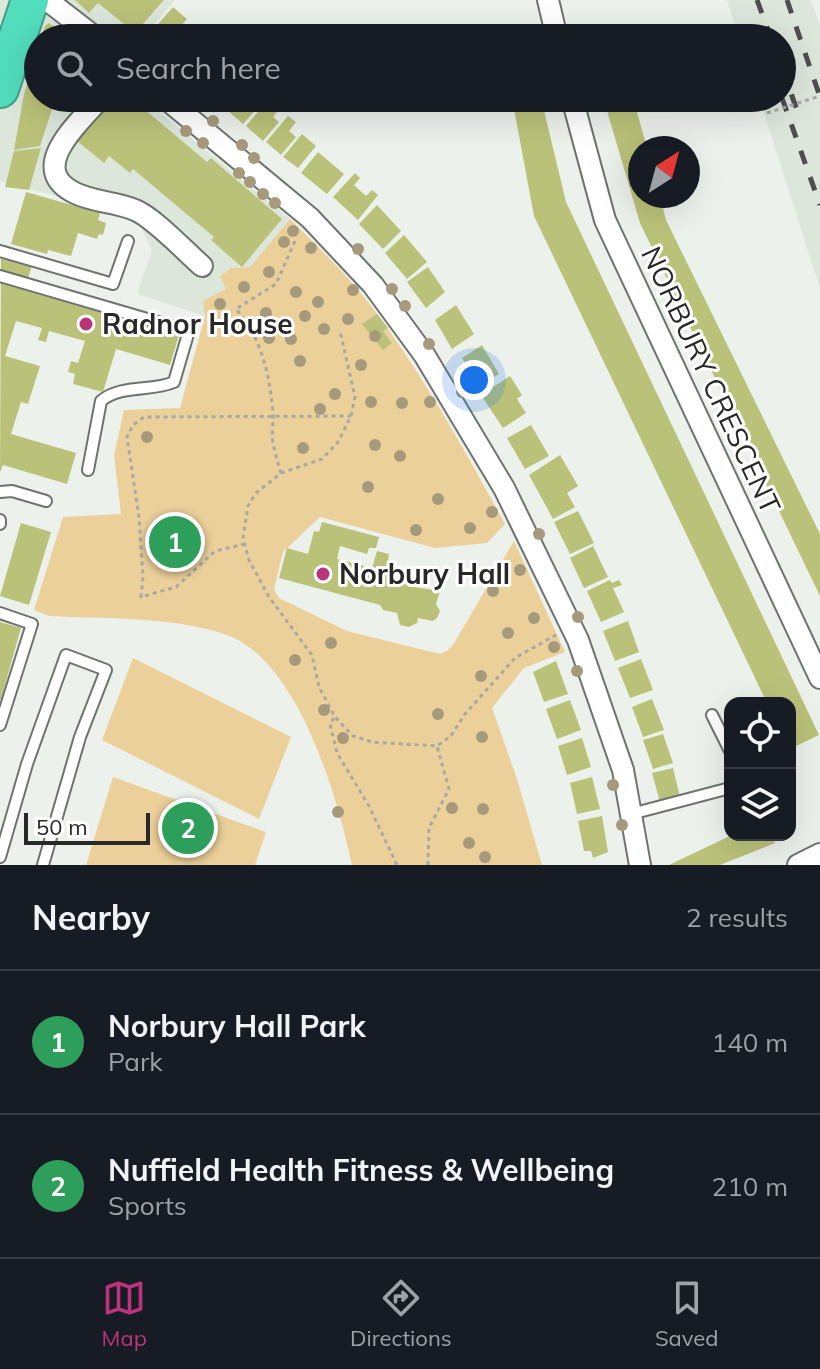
<!DOCTYPE html>
<html lang="en">
<head>
<meta charset="utf-8">
<style>
  body { margin:0; font-family:Mulish,sans-serif; background:#242831; color:#f1f3f6 }
  .controls { position:absolute; right:24px; bottom:24px; display:grid; overflow:hidden; border-radius:16px; box-shadow:0 8px 32px #0002 }
  .controls button { width:72px; height:72px; display:grid; place-items:center; padding:0; border:0; border-bottom:2px solid #363941; background:#171b24; color:#f1f3f6; font:40px sans-serif }
  .compass { position:absolute; left:628px; top:136px; width:72px; height:72px; border-radius:50%; background:#171b24; box-shadow:0 8px 32px #0002; rotate:36deg }
  .scale { position:absolute; left:24px; bottom:20px; width:126px; box-sizing:border-box; padding-left:8px; border:4px solid #272827; border-top:0; font-size:22px; line-height:28px; white-space:nowrap; color:#272827; -webkit-text-stroke:6px #fff; paint-order:stroke }
  .you { position:absolute; left:474px; top:380px; width:28px; height:28px; margin:-20px; border:6px solid #fff; border-radius:50%; background:#1a73e8; box-shadow:0 0 0 12px #1a73e833 }
  .badge { display:grid; place-items:center; width:52px; height:52px; border-radius:50%; background:#b93479; color:#fff; font-size:26px; font-weight:700 }
  .pin { position:absolute; translate:-50% -50%; border:4px solid #fff; box-shadow:0 2px 8px #0006 }
  .list { margin:0; padding:0; list-style:none }
  h2 { display:flex; justify-content:space-between; align-items:center; height:104px; margin:0; padding:0 32px; font-size:34px }
  h2 small { font-size:26px; font-weight:400; color:#9ea1a6 }
  .list li { display:grid; grid-template-columns:52px 1fr auto; gap:24px; align-items:center; box-sizing:border-box; height:144px; padding:0 32px; border-top:2px solid #363941 }
  .list b { display:block; font-size:30px; white-space:nowrap }
  .list p { margin:0; font-size:26px; white-space:nowrap; color:#9ea1a6 }
  .list em { font-size:26px; font-style:normal; color:#9ea1a6 }
  .icon { flex:none; width:44px; height:44px; fill:none; stroke:currentColor; stroke-width:2; stroke-linecap:round; stroke-linejoin:round }
  .map { position:relative; flex:none; width:820px; height:865px; overflow:hidden }
  .search { position:absolute; background:#171b24; box-shadow:0 8px 32px #0002; left:24px; right:24px; top:24px; height:88px; display:flex; align-items:center; gap:20px; box-sizing:border-box; padding:0 28px; border-radius:44px; color:#9ea1a6; font-size:30px }
  .sheet { height:392px; background:#171b24 }
  nav { display:flex; justify-content:space-around; align-items:center; box-sizing:border-box; height:112px; border-top:2px solid #363941; background:#171b24; font-size:22px; color:#9ea1a6 }
  nav a { display:grid; justify-items:center; gap:4px }
  nav .on { color:#b93479 }
  .map>svg:first-child { display:block }
  .built { fill:#dce6db }
  .green { fill:#ecd09a }
  .building { fill:#bac279 }
  .lines { fill:none; stroke-linecap:round; stroke-linejoin:round }
  .lane-casing { stroke:#6f736f; stroke-width:14 }
  .street-casing { stroke:#6f736f; stroke-width:24 }
  .highway-casing { stroke:#439e88; stroke-width:40 }
  .path { stroke:#a6a9a5; stroke-width:3; stroke-dasharray:4 4; stroke-linecap:butt }
  .lane { stroke:#fff; stroke-width:10 }
  .street { stroke:#fff; stroke-width:20 }
  .highway { stroke:#52ddbc; stroke-width:36 }
  .rail { stroke:#4d4e4d; stroke-width:5; stroke-dasharray:14 14; stroke-linecap:butt }
  .path-bridge { stroke:#a6a9a5; stroke-width:3; stroke-dasharray:4 4; stroke-linecap:butt }
  .tree { fill:#a69a7c }
  .poi-dot { fill:#b93479; stroke:#fff; stroke-width:3 }
  .labels { text-anchor:middle; stroke-width:6; stroke-linejoin:round; paint-order:stroke }
  .poi-label { font-size:28px; font-weight:bold; fill:#272827; stroke:#fff; text-anchor:start }
  .street-label { font-size:28px; fill:#272827; stroke:#fff }
</style>
</head>
<body>
<div class="map">
<svg width="820" height="865" viewBox="0 0 820 865">
  <rect width="100%" height="100%" fill="#edf1ec"/>
  <path class="built" d="M0 0H175L142 38H38V98H142L290 219 250 267 231 268 220 275 226 289 205 316 137 294 152 250 137 218 0 181Z
    M727 0H811L820 26V288L759 98H782V38H739Z"/>
  <path class="green" d="M290 219C325 253 361 289 388 329 432 391 469 458 505 524L487 543 435 548 320 517 283 552 274 589 279 598 347 631 440 654 447 651 453 645 514 541 565 652 524 668 492 708 517 779 542 865H352C337 796 298 658 224 634 169 616 106 619 49 616L34 610 63 517 121 514 114 455 124 410 180 408 205 316 203 301 226 289 220 276 231 268 250 267Z
    M133 658 291 737 259 819 102 740Z
    M113 777 266 832 255 865H86Z"/>
  <path class="building" d="M75 0H164L135 33 98 3 89 13Z
    M173 7 187 19 180 27 184 31 178 38H146Z
    M49 23 70 38H41L45 26Z
    M37 51 38 98H86L82 111 54 103 40 146 14 150 24 94Z
    M113 98H131L207 162 211 158 282 219 242 267 211 240 214 237 133 169 130 173 109 156 104 163 76 140Z
    M215 98H231L224 106Z
    M237 98H257L255 100 260 105 243 124 227 110Z
    M512 98H541L566 202 819 735 790 749V703H767L534 216Z
    M633 98 647 148H640V196H660L666 220 820 534V596L640 223 605 104Z
    M272 101 280 108 273 117 279 122 263 141 246 126 263 106 265 108Z
    M288 116 296 122 289 131 296 137 281 155 266 142Z
    M302 134 316 146 298 168 283 157Z
    M41 148 29 190 5 187 14 151Z
    M318 152 344 174 327 194 301 173Z
    M355 173 360 178 354 185 366 196 372 190 378 195 358 220 333 197Z
    M26 192 100 213 98 220 106 223 103 235 99 234 97 239 78 233 71 256 48 250 47 254 11 244Z
    M377 205 401 231 383 249 359 224Z
    M404 235 427 262 407 279 385 253Z
    M1 257 32 266 24 290 179 335 170 365 116 349 103 392 73 384 75 374 68 372 71 361 78 363 85 341 49 331 46 342 38 340 42 328 16 321 5 356 40 366 28 404 21 402 11 434 76 453 67 484 3 465 0 472Z
    M428 267 445 292 426 308 407 282Z
    M456 305 474 334 452 349 435 320Z
    M377 314 388 328 383 331 392 343 383 350 362 324Z
    M482 345 499 374 478 387 462 358Z
    M510 376 522 395 517 399 526 413 503 428 481 395Z
    M531 425 549 456 525 469 507 438Z
    M560 455 578 486 567 493 575 507 553 519 529 475Z
    M578 511 594 543 570 554 554 522Z
    M322 522 379 537 376 548H369L367 554 340 546 337 559 364 566 362 573 370 575 377 551 389 554 388 560 396 562 392 578 410 583 409 586 440 591 436 604 440 611 437 618 433 621 418 618 417 623 409 627 400 625 397 613 383 610 380 605 279 578 287 548 308 554 314 531 319 532Z
    M21 523 51 532 29 605 0 596Z
    M593 546 608 577 584 588 570 558Z
    M610 580 612 583 619 580 622 585 613 588 624 612 601 622 587 591Z
    M628 621 639 652 615 661 603 631Z
    M0 622 21 628 1 699H0Z
    M641 659 653 690 630 698 618 668Z
    M556 661 568 694 544 702 533 672Z
    M652 699 664 730 643 737 632 707Z
    M570 700 581 730 557 739 546 709Z
    M663 734 673 763 653 769 643 740Z
    M582 738 591 767 567 775 558 746Z
    M673 768 680 797 660 802 652 773Z
    M592 777 600 809 577 814 570 783Z
    M602 816 608 852 593 858 591 851H584L578 821Z
    M732 835H771L775 843 720 865H669Z"/>
  <g class="lines">
    <g class="lane-casing">
      <path id="lane" d="M526 38 556 33
        M0 251 113 284 128 241
        M0 276 185 330 188 334 174 382C152 392 121 384 101 401L88 470
        M0 492 12 491 46 501
        M0 520V524
        M0 613 32 624 0 725
        M712 715 730 751
        M631 814 730 788
        M0 857 27 764 66 655 106 670 80 737 43 865"/>
    </g>
    <g class="street-casing">
      <path id="street" d="M47 0 96 38
        M548 0 557 38
        M100 98C82 121 24 168 75 193 93 202 116 202 135 210 153 217 186 252 202 266
        M165 98 310 218 373 285 425 356 504 488 578 640 623 770 640 865
        M572 98 605 220 820 678
        M798 865 820 854"/>
    </g>
    <g class="highway-casing">
      <path id="highway" d="M0 89 30 0"/>
    </g>
    <path class="path" d="M763 98 767 113
      M593 101 604 98
      M295 241 276 284 236 309C262 339 269 373 273 412 274 422 271 433 273 443 275 453 278 463 281 473L256 493 248 506 243 538 249 560 269 597 312 655 319 687 335 717 353 736 372 742 437 746 451 736 465 714 515 658 556 635
      M281 473 322 459 338 442 351 416 355 397 340 331
      M245 544 215 551 176 587 141 597 143 577 139 517 127 437 133 425 144 417 351 416
      M334 718 330 724 337 753 369 806 397 865
      M428 865 429 828 449 789 437 746"/>
    <use href="#lane" class="lane"/>
    <use href="#street" class="street"/>
    <use href="#highway" class="highway"/>
    <path class="rail" d="M757 0 771 38
      M787 0 820 97
      M782 68 797 110
      M782 98 820 205"/>
    <path class="path-bridge" d="M767 113 820 96"/>
  </g>
  <g class="tree">
    <circle cx="158" cy="106" r="6"/>
    <circle cx="213" cy="121" r="6"/>
    <circle cx="186" cy="131" r="6"/>
    <circle cx="203" cy="143" r="6"/>
    <circle cx="242" cy="145" r="6"/>
    <circle cx="254" cy="158" r="6"/>
    <circle cx="239" cy="173" r="6"/>
    <circle cx="250" cy="182" r="6"/>
    <circle cx="263" cy="194" r="6"/>
    <circle cx="275" cy="203" r="6"/>
    <circle cx="293" cy="231" r="6"/>
    <circle cx="284" cy="242" r="6"/>
    <circle cx="311" cy="248" r="6"/>
    <circle cx="358" cy="249" r="6"/>
    <circle cx="269" cy="272" r="6"/>
    <circle cx="244" cy="287" r="6"/>
    <circle cx="392" cy="289" r="6"/>
    <circle cx="353" cy="290" r="6"/>
    <circle cx="296" cy="292" r="6"/>
    <circle cx="318" cy="302" r="6"/>
    <circle cx="220" cy="304" r="6"/>
    <circle cx="405" cy="306" r="6"/>
    <circle cx="266" cy="313" r="6"/>
    <circle cx="305" cy="316" r="6"/>
    <circle cx="348" cy="319" r="6"/>
    <circle cx="324" cy="329" r="6"/>
    <circle cx="375" cy="336" r="6"/>
    <circle cx="269" cy="338" r="6"/>
    <circle cx="291" cy="339" r="6"/>
    <circle cx="429" cy="344" r="6"/>
    <circle cx="300" cy="361" r="6"/>
    <circle cx="361" cy="365" r="6"/>
    <circle cx="462" cy="392" r="6"/>
    <circle cx="335" cy="394" r="6"/>
    <circle cx="371" cy="402" r="6"/>
    <circle cx="430" cy="402" r="6"/>
    <circle cx="402" cy="403" r="6"/>
    <circle cx="320" cy="409" r="6"/>
    <circle cx="147" cy="437" r="6"/>
    <circle cx="375" cy="445" r="6"/>
    <circle cx="303" cy="448" r="6"/>
    <circle cx="400" cy="456" r="6"/>
    <circle cx="368" cy="487" r="6"/>
    <circle cx="438" cy="499" r="6"/>
    <circle cx="492" cy="512" r="6"/>
    <circle cx="470" cy="528" r="6"/>
    <circle cx="416" cy="530" r="6"/>
    <circle cx="539" cy="534" r="6"/>
    <circle cx="520" cy="570" r="6"/>
    <circle cx="493" cy="591" r="6"/>
    <circle cx="578" cy="617" r="6"/>
    <circle cx="534" cy="618" r="6"/>
    <circle cx="508" cy="633" r="6"/>
    <circle cx="331" cy="643" r="6"/>
    <circle cx="554" cy="647" r="6"/>
    <circle cx="295" cy="660" r="6"/>
    <circle cx="577" cy="671" r="6"/>
    <circle cx="481" cy="676" r="6"/>
    <circle cx="324" cy="710" r="6"/>
    <circle cx="438" cy="714" r="6"/>
    <circle cx="482" cy="737" r="6"/>
    <circle cx="343" cy="738" r="6"/>
    <circle cx="613" cy="785" r="6"/>
    <circle cx="452" cy="808" r="6"/>
    <circle cx="483" cy="809" r="6"/>
    <circle cx="338" cy="812" r="6"/>
    <circle cx="622" cy="825" r="6"/>
    <circle cx="469" cy="843" r="6"/>
    <circle cx="485" cy="857" r="6"/>
  </g>
  <g class="poi-dot">
    <circle cx="86" cy="324" r="8"/>
    <circle cx="323" cy="574" r="8"/>
  </g>
  <g class="labels">
    <g class="poi-label">
      <text x="102" y="334">Radnor House</text>
      <text x="339" y="584">Norbury Hall</text>
    </g>
    <g class="street-label">
      <text transform="translate(711 380) rotate(65)" y="10">NORBURY CRESCENT</text>
    </g>
  </g>
</svg>
<div class="controls">
<button><svg class="icon" aria-label="locate" viewBox="0 0 24 24"><circle cx="12" cy="12" r="6"/><path d="M12 2v4M12 18v4M2 12h4M18 12h4"/></svg></button>
<button><svg class="icon" aria-label="layers" viewBox="0 0 24 24"><path d="M12 4l9 5-9 5-9-5zM3 14l9 5 9-5"/></svg></button>
</div>
<svg class="compass" viewBox="-18 -18 36 36"><path d="M0-13l5 13h-10z" fill="#e53935"/><path d="M0 13l5-13h-10z" fill="#9ea1a6"/></svg>
<div class="scale">50 m</div>
<div class="you"></div>
<div class="pin badge" style="left:175px;top:542px;background:#2e9e5b">1</div>
<div class="pin badge" style="left:188px;top:828px;background:#2e9e5b">2</div>
<div class="search"><svg class="icon" aria-label="search" viewBox="0 0 24 24"><circle cx="10" cy="10" r="6"/><path d="M15 15l6 6"/></svg>Search here</div>
</div>
<section class="sheet">
<h2>Nearby<small>2 results</small></h2>
<ul class="list">
<li><span class="badge" style="background:#2e9e5b">1</span><div><b>Norbury Hall Park</b><p>Park</p></div><em>140 m</em></li>
<li><span class="badge" style="background:#2e9e5b">2</span><div><b>Nuffield Health Fitness &amp; Wellbeing</b><p>Sports</p></div><em>210 m</em></li>
</ul>
</section>
<nav>
<a class="on"><svg class="icon" aria-label="map" viewBox="0 0 24 24"><path d="M3 6l6-2 6 2 6-2v14l-6 2-6-2-6 2zM9 4v14M15 6v14"/></svg>Map</a>
<a><svg class="icon" aria-label="directions" viewBox="0 0 24 24"><path d="M12 3l9 9-9 9-9-9zM9 14v-3h6M13 9l2 2-2 2"/></svg>Directions</a>
<a><svg class="icon" aria-label="saved" viewBox="0 0 24 24"><path d="M7 4h10v16l-5-4-5 4z"/></svg>Saved</a>
</nav>
</body>
</html>
